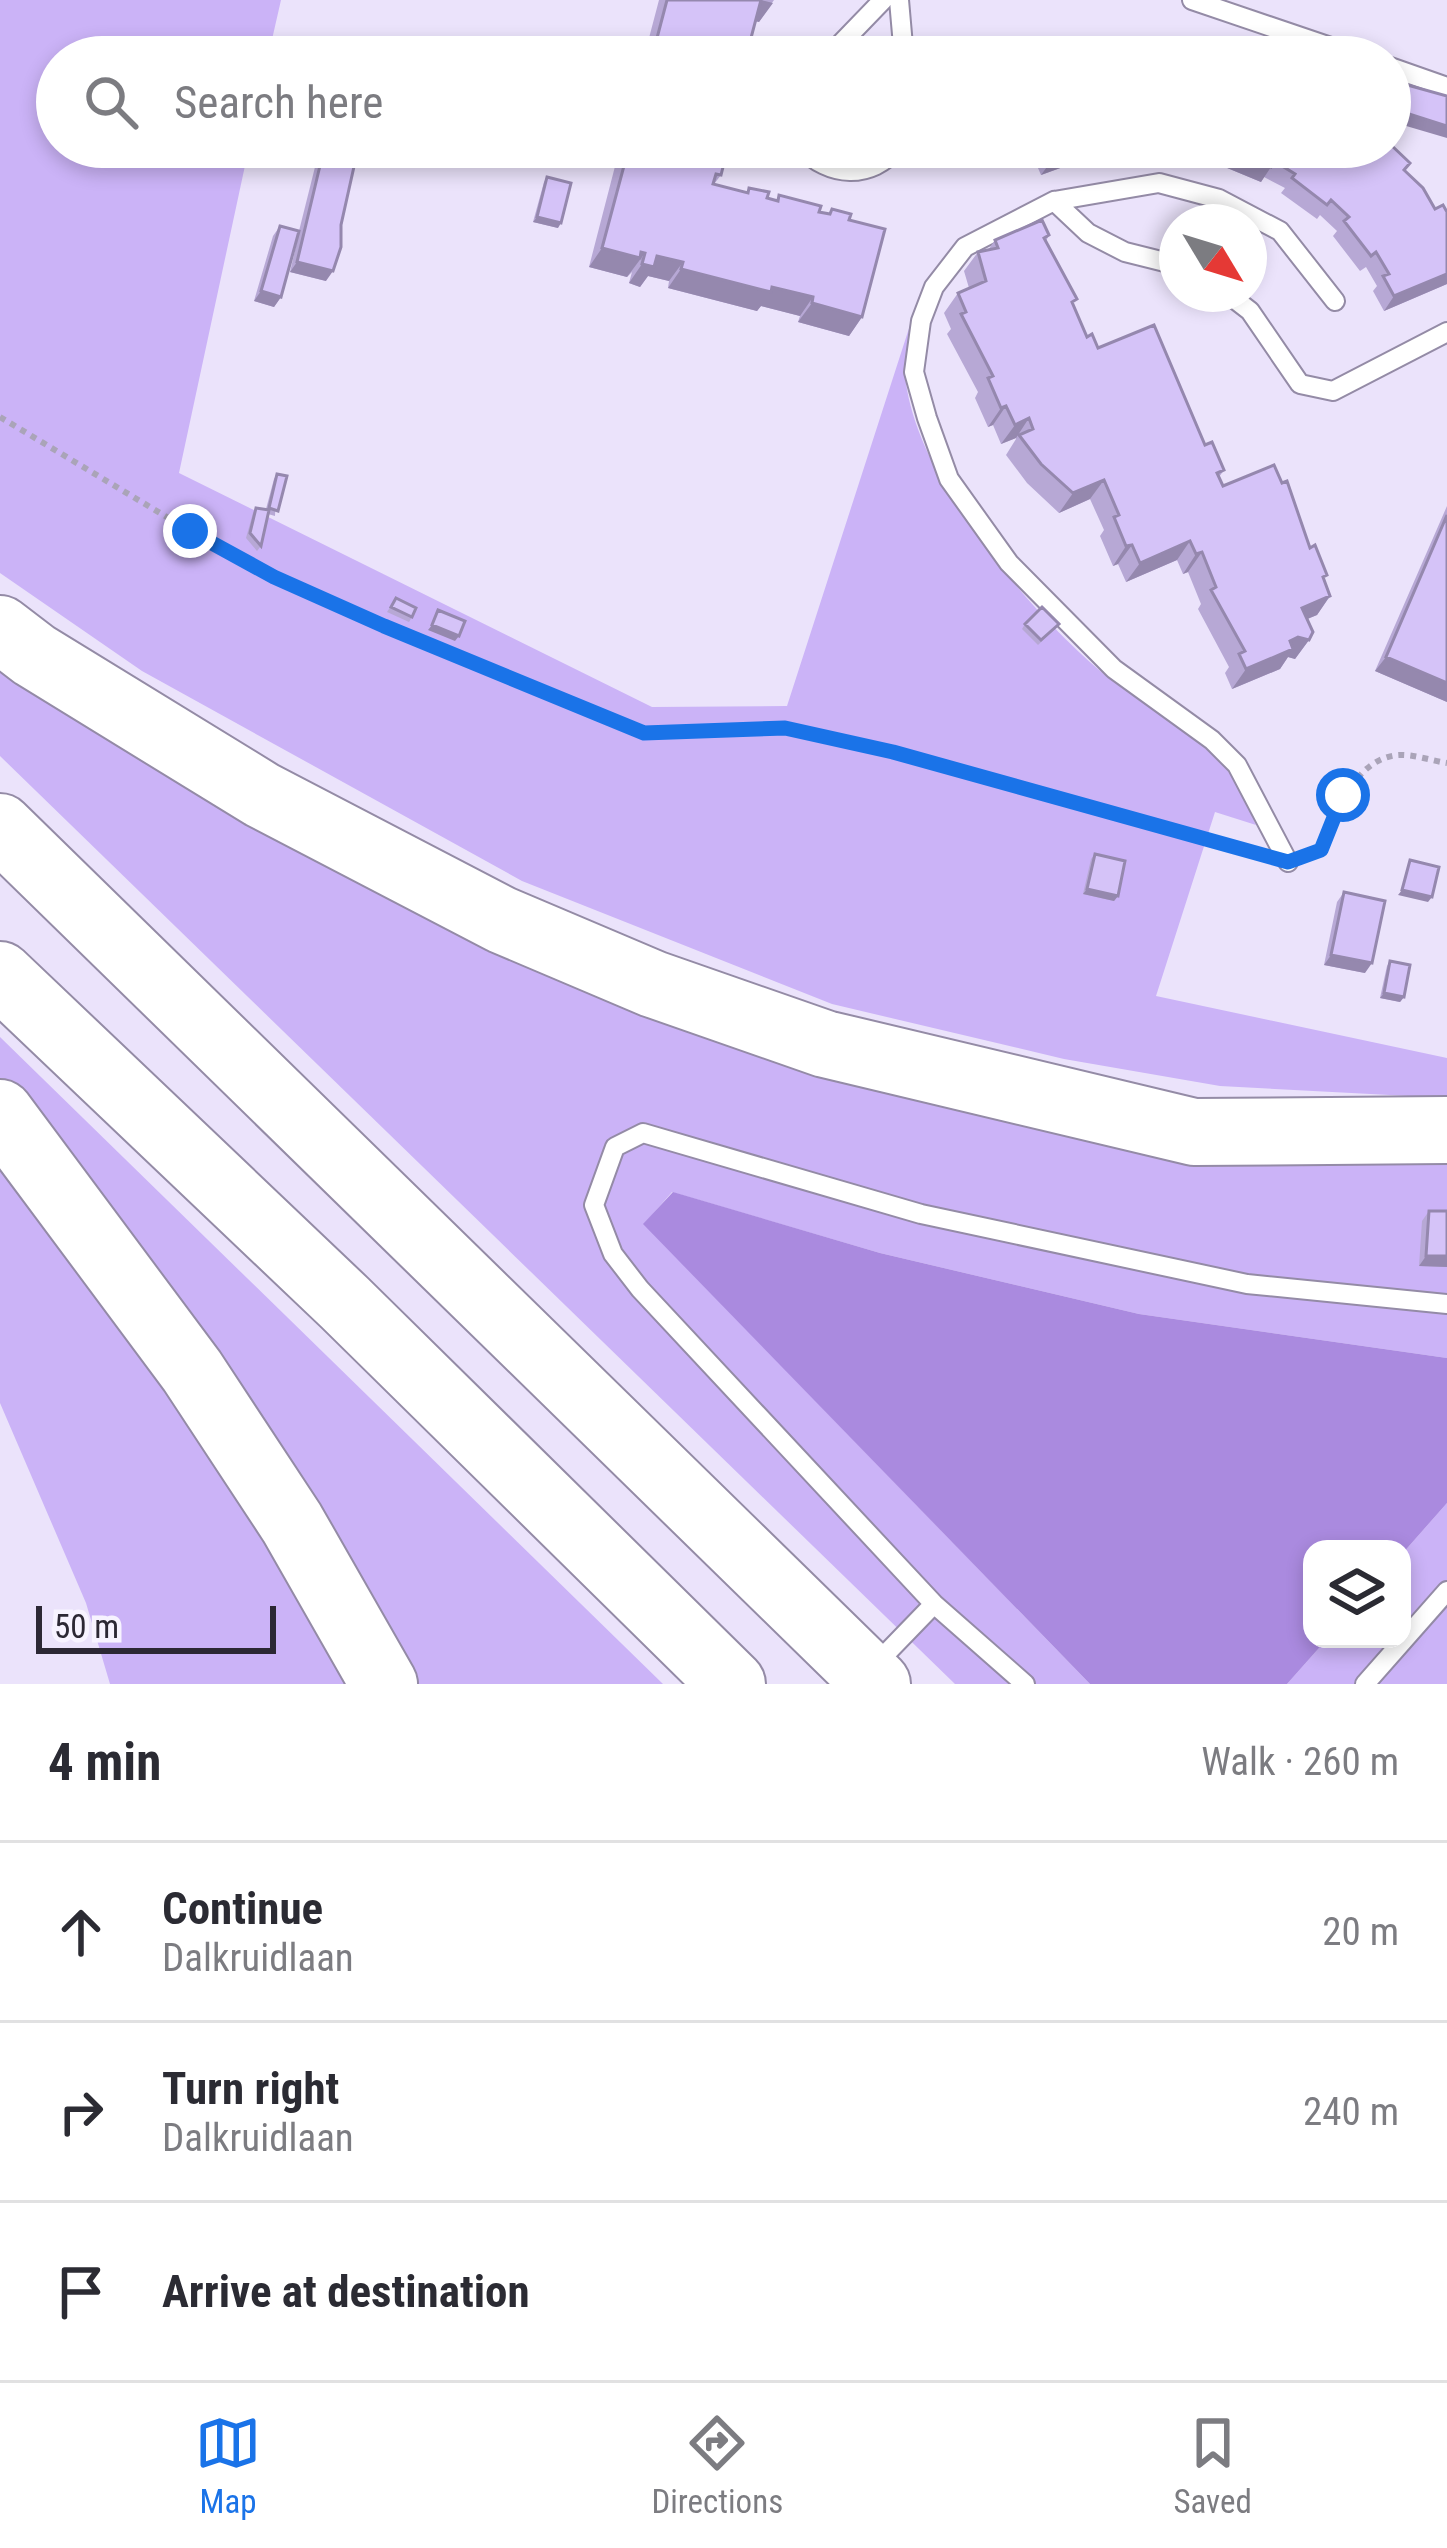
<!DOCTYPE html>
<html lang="en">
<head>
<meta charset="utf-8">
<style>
  body { margin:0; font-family:"Roboto Condensed",sans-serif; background:#f2f2f3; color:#2b2b33 }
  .controls { position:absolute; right:36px; bottom:36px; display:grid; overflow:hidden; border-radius:24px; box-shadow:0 6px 18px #0003 }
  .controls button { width:108px; height:108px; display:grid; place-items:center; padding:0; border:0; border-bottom:3px solid #e1e1e2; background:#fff; color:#2b2b33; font:60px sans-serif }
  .compass { position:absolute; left:1159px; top:204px; width:108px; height:108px; border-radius:50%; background:#fff; box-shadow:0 6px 18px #0003; rotate:128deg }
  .scale { position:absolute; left:36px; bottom:30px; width:240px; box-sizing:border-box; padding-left:12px; border:6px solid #2c2834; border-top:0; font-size:33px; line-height:42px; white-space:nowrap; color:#2c2834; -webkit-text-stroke:9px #f7f3ff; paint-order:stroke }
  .stop { position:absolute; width:36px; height:36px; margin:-27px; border:9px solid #1a73e8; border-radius:50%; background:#fff }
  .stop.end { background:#1a73e8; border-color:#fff; box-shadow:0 3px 12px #0008 }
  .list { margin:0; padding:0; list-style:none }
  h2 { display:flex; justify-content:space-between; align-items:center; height:156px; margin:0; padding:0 48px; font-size:51px }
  h2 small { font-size:39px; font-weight:400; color:#7c7c81 }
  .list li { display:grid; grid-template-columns:78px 1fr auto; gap:36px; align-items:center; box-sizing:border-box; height:180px; padding:0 48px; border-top:3px solid #e1e1e2 }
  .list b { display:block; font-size:45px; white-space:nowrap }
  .list p { margin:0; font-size:39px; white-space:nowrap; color:#7c7c81 }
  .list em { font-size:39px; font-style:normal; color:#7c7c81 }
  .icon { flex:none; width:66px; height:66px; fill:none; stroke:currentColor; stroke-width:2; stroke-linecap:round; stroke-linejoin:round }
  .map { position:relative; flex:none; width:1447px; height:1684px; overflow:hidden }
  .search { position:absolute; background:#fff; box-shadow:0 6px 18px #0003; left:36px; right:36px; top:36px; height:132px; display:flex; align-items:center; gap:30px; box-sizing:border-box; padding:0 42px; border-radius:66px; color:#7c7c81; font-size:45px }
  .sheet { height:696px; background:#fff }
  nav { display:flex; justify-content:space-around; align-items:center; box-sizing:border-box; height:168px; border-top:3px solid #e1e1e2; background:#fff; font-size:33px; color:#7c7c81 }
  nav a { display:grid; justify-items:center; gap:6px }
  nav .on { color:#1a73e8 }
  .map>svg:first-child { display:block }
  .green { fill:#cbb3f7 }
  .water { fill:#aa8adf }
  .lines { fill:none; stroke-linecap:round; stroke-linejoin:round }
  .lane-casing { stroke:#948ba6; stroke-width:22 }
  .highway-casing { stroke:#948ba6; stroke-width:70 }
  .path { stroke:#aaa4b8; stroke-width:6; stroke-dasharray:6 6; stroke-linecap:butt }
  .lane { stroke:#fff; stroke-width:18 }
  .highway { stroke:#fff; stroke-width:66 }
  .wall { fill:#b7a8d5 }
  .shaded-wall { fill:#9588ae }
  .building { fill:#d5c3f8; stroke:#9588ae; stroke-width:3 }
  .route { stroke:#1a73e8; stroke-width:15 }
</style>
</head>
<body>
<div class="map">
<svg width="1447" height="1684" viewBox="0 0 1447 1684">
  <rect width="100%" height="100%" fill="#ebe3fb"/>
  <path class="green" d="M0 0H281L268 57H57V147H249L179 473 652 707 787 706 912 319C910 336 904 356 905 373 912 476 1033 617 1110 679 1148 708 1195 732 1226 768 1240 783 1247 807 1256 825L1215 812 1156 996 1447 1058V1098L1220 1086 1064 1059 832 1004 522 881 142 671 0 573Z
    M0 643 537 959 1447 1161V1358L1139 1314 880 1253 672 1192 644 1224 1090 1684H955L0 756Z
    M0 1037 663 1684H411L0 1088Z
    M0 1162 206 1440 346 1684H110L86 1603 0 1403Z
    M1447 1503V1684H1287L1327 1639H1402V1554Z"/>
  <path class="water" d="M673 1192 880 1253 1139 1314 1447 1358V1503L1402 1554V1549H1312V1639H1327L1287 1684H1090L643 1224Z"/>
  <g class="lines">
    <g class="lane-casing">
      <path id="lane" d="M899 0 904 57
        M1192 0 1360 57
        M828 57 883 0
        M1390 67 1447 87
        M801 147C828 178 872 180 898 147
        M1054 201 1159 183 1219 199 1280 231 1335 301
        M1177 265 1125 252 1088 233 1054 201 965 247 934 287 921 321 914 372 927 418 949 479 1009 563 1114 669 1212 740 1237 765 1288 862
        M1228 294 1250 311 1300 384 1333 391 1447 332
        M875 1665 934 1604
        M1025 1684 934 1604 640 1289 613 1254 594 1205 615 1147 643 1133 921 1214 1247 1284 1447 1304
        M1365 1684 1447 1591"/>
    </g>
    <g class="highway-casing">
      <path id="highway" d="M0 629 34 655 262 795 502 920 653 984 825 1044 1194 1132 1447 1130
        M0 827 877 1684
        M0 975 345 1303 732 1684
        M0 1113 192 1371 292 1523 384 1684"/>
    </g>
    <path class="path" d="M0 417 190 531 275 577 644 733 785 728 893 751 1255 853
      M1307 855 1321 850C1335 815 1354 759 1398 755 1413 754 1433 761 1447 763"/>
    <use href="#lane" class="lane"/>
    <use href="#highway" class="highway"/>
  </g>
  <path class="wall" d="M659 0H774L759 22 755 21 746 57H644Z
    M620 147H728L721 175 714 184 746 192 749 188 767 198 776 200 779 195 828 214 832 209 849 220 862 317 849 336 798 322 800 316 761 306 757 311 668 288 669 281 648 276 640 287 629 283 632 272 627 277 589 267Z
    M1029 147H1390L1405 170 1447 284 1384 311 1373 291 1377 286 1366 267 1360 271 1333 236 1337 231 1320 215 1317 219 1281 193 1285 188 1264 177 1261 182 1220 165 1222 160 1200 154 1197 160 1153 155V148H1134L1130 154 1086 161 1085 155 1069 160 1063 167 1041 175Z
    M323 153 326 281 290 272 299 233 281 297 274 307 254 301 273 236 280 226 299 231 316 163Z
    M547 177 558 228 533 222 544 182Z
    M1049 235 1046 241 1087 337 1205 445 1224 470 1219 477 1223 486 1310 548 1330 596 1317 615 1307 619 1309 640 1295 659 1288 657 1280 669 1232 689 1225 673 1229 667 1198 609 1201 604 1188 572 1183 574 1177 560 1126 582 1118 564 1113 566 1100 536 1104 530 1090 499 1059 513 1027 483 1006 455 1016 439V438L1001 444 993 425 988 427 975 398 978 392 947 334 951 329 944 313 958 293 969 288 964 271 978 252 988 250 995 240Z
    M277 474 275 516 268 514 261 546 257 551 246 538 253 513 256 508 266 509 274 479Z
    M1447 506V702L1375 671Z
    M396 598 412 617 409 622 387 612Z
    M1025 624 1055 629 1038 645 1022 629Z
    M1095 854 1118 896 1114 901 1083 894 1091 859Z
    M1344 892 1365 973 1324 965 1337 902Z
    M1390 961 1404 997 1400 1002 1380 998 1387 966Z
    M1429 1211H1447V1267L1419 1266 1422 1221Z"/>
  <path class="shaded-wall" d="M761 0 773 3 759 22 748 19Z
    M1403 112 1447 126V138L1396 123H1390V113Z
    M1072 147H1090L1085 155 1069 160 1063 167 1041 175 1052 160Z
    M1096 147H1154L1134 148 1130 154 1086 161Z
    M1159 147H1231L1222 160 1200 154 1197 160 1153 155Z
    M1230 151 1271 167 1261 182 1220 165Z
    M537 217 561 223 558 228 533 222Z
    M602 248 641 252 645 253 627 277 589 267Z
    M657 256 683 262 669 281 648 276 640 287 629 283 642 264Z
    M297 262 333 271 326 281 290 272Z
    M681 269 772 287 813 297 800 316 761 306 757 311 668 288Z
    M1447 274V284L1384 311 1394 296Z
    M261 291 281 297 274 307 254 301Z
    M812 303 862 317 849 336 798 322Z
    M1006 406 993 425 988 427 1001 408Z
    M1029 418 1016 438 1001 444 1015 425Z
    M1104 480 1090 499 1059 513 1073 493Z
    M1190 541 1177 560 1126 582 1140 563Z
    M1132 545 1118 564 1113 566 1126 546Z
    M1202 552 1188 572 1183 574 1196 554Z
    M1330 596 1317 615 1288 627 1302 608Z
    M432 625 459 636 455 641 428 630Z
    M1298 637 1309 640 1295 659 1288 657 1280 669 1232 689 1246 669Z
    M1386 657 1447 683V702L1375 671Z
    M1087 889 1118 896 1114 901 1083 894Z
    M1402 890 1432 897 1428 902 1398 895Z
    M1331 955 1372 963 1365 973 1324 965Z
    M1384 993 1404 997 1400 1002 1380 998Z
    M1426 1256H1447V1267L1419 1266Z"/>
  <path class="building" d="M667 0H761L746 57H652Z
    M1131 52H1170V57H1131Z
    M1393 81 1447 96V126L1403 112 1390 113V82Z
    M1390 144 1410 163 1404 170 1423 188 1435 209 1443 205 1447 212V274L1394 296 1383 276 1389 274 1376 252 1371 256 1344 221 1349 217 1331 200 1327 205 1292 178 1295 174 1274 161 1271 167 1230 151 1231 147H1390Z
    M629 147H728L721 175 716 174 713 184 748 193 749 188 769 192 767 198 778 201 779 195 821 206 819 212 830 214 832 209 851 214 849 220 885 229 862 317 812 303 813 297 772 287 771 292 681 269 683 262 657 256 654 267 642 264 645 253 641 252 640 258 602 248Z
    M1046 147H1072L1074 153 1052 160Z
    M323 153 355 162 341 225V247L333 271 297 262Z
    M547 177 571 183 561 223 537 217Z
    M1042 220 1049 235 1044 238 1077 299 1072 302 1087 337 1092 334 1098 348 1154 325 1205 445 1212 442 1224 470 1217 473 1223 486 1274 465 1282 483 1287 481 1310 548 1315 545 1327 575 1323 577 1330 596 1302 608 1313 632 1309 640 1298 637 1290 641 1293 649 1246 669 1239 654 1245 651 1211 590 1216 587 1202 552 1196 554 1190 541 1140 563 1132 545 1126 546 1114 517 1119 515 1104 480 1073 493 1041 464 1019 435 1033 429 1029 418 1015 425 1006 406 1001 408 988 378 993 376 961 314 966 312 958 293 986 281 978 252 998 248 995 240Z
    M280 226 299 231 281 297 261 291Z
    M277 474 287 476 278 511 269 508Z
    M256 508 269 510 261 546 250 533Z
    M1447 515V683L1386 657Z
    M396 598 416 608 412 617 391 607Z
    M1042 607 1059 624 1041 640 1025 624Z
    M438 610 465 621 459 636 432 625Z
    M1095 854 1125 861 1118 896 1087 889Z
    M1410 860 1439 867 1432 897 1402 890Z
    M1344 892 1385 901 1372 963 1331 955Z
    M1390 961 1410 965 1404 997 1384 993Z
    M1429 1211H1447V1256H1426Z"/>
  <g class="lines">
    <path class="route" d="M190 531 274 577 384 626 644 733 785 728 893 752 1288 862 1321 850 1343 795"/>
  </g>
</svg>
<div class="controls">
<button><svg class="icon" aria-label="layers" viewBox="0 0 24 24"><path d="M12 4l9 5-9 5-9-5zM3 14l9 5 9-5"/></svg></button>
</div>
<svg class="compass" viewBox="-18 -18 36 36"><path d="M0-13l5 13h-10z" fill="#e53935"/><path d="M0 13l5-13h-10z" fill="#7c7c81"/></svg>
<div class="scale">50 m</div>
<div class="stop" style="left:1343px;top:795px"></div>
<div class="stop end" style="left:190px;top:531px"></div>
<div class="search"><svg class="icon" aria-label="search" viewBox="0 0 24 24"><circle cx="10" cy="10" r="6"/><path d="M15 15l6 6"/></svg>Search here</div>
</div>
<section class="sheet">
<h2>4 min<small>Walk · 260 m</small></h2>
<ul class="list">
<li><svg class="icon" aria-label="ahead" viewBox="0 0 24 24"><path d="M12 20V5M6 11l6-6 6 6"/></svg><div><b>Continue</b><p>Dalkruidlaan</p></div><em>20 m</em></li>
<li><svg class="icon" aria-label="right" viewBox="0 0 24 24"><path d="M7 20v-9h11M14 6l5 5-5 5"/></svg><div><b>Turn right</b><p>Dalkruidlaan</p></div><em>240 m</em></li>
<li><svg class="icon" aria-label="arrive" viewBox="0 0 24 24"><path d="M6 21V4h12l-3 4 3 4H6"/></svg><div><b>Arrive at destination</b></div></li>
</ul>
</section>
<nav>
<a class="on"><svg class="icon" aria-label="map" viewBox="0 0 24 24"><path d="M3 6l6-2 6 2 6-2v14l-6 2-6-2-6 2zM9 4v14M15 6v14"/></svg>Map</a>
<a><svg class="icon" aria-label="directions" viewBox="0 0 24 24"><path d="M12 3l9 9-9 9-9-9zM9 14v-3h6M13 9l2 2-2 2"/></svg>Directions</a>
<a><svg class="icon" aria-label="saved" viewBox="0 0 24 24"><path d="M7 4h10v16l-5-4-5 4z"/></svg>Saved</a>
</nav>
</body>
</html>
